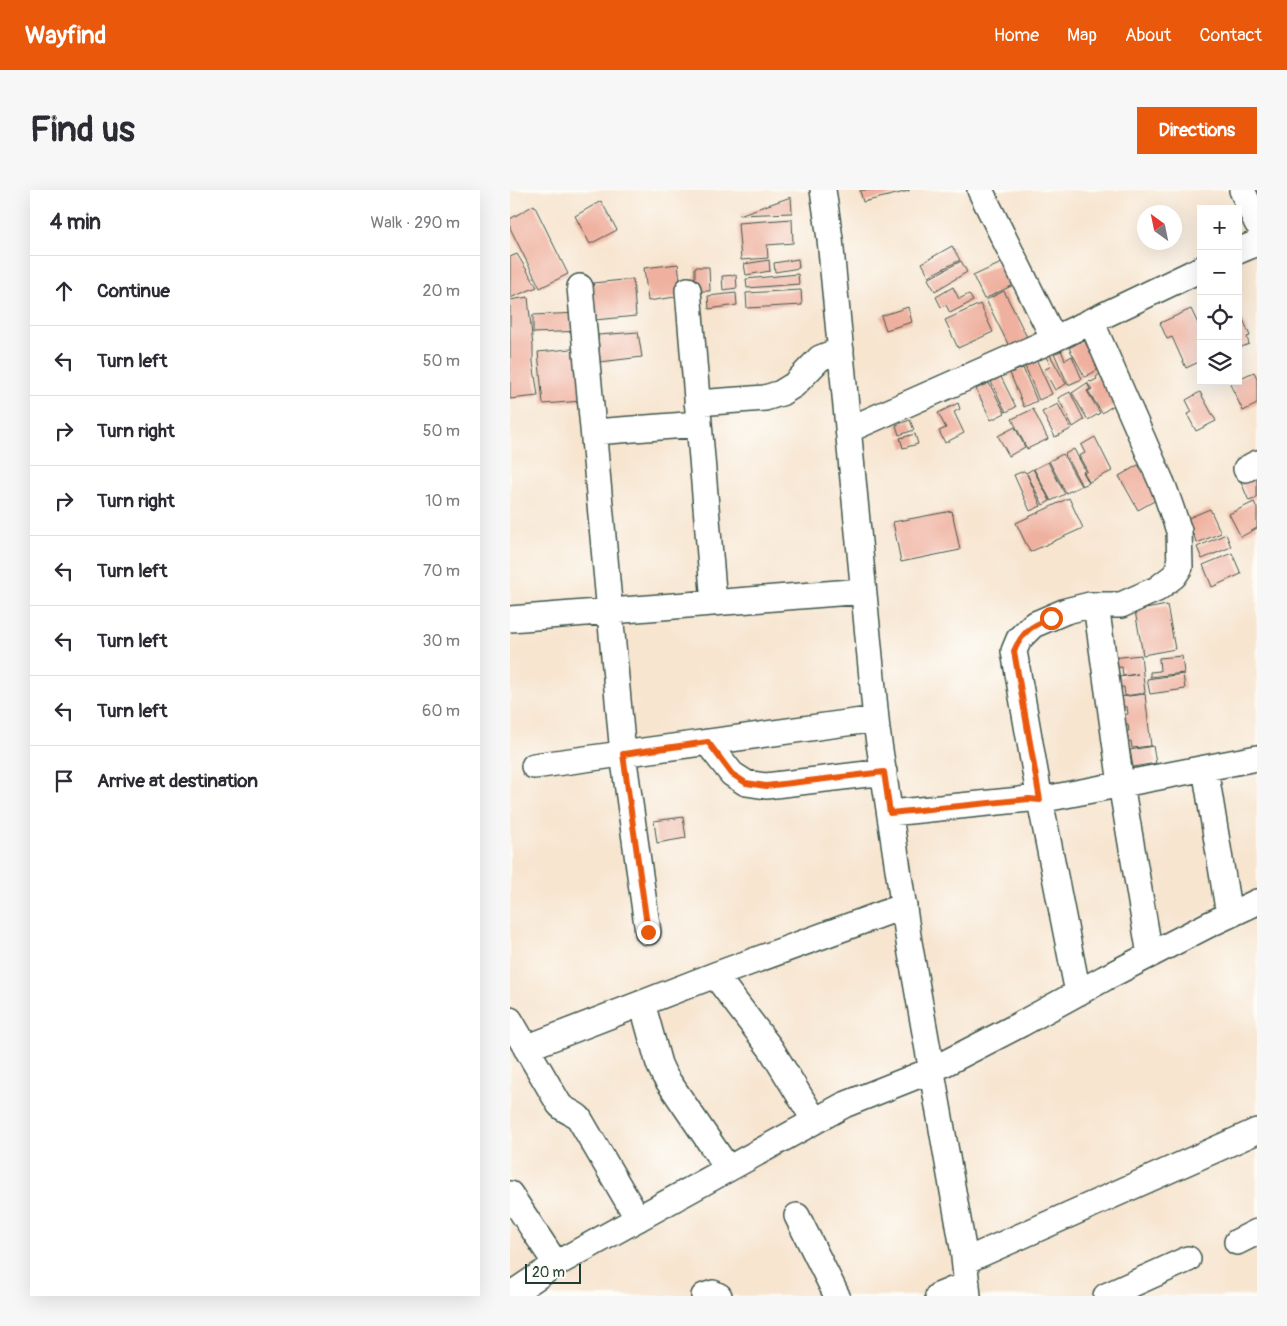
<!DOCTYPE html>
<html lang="en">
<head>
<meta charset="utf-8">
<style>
  body { margin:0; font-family:Pangolin,sans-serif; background:#f7f7f7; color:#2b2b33 }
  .controls { position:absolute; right:15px; top:15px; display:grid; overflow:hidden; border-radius:0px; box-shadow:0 5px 20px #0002 }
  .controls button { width:45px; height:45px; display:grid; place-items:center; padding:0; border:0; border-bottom:1px solid #e1e1e2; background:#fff; color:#2b2b33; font:25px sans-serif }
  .compass { position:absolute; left:627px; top:15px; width:45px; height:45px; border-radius:50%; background:#fff; box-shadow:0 5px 20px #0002; rotate:327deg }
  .scale { position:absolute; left:15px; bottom:12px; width:56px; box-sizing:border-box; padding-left:5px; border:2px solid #1f3d34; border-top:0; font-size:14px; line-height:18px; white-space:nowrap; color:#1f3d34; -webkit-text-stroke:4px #fdfcf7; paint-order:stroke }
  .stop { position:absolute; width:15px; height:15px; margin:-11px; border:4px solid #ea580c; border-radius:50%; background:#fff }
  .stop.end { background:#ea580c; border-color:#fff; box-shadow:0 1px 5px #0008 }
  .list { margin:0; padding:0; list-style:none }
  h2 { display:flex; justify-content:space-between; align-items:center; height:65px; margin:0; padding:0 20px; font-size:21px }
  h2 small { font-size:16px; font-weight:400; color:#7c7c81 }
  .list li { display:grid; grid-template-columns:32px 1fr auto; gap:15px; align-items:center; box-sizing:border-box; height:70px; padding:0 20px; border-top:1px solid #e1e1e2 }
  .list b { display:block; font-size:19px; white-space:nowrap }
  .list em { font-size:16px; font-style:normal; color:#7c7c81 }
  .icon { flex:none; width:28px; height:28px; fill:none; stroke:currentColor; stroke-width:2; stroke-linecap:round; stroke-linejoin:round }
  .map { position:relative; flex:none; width:747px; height:1106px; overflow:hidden; border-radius:0px }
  header { display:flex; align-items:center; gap:30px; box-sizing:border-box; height:70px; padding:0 25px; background:#ea580c; color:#fff }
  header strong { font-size:24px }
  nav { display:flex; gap:28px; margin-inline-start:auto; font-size:18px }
  .intro { display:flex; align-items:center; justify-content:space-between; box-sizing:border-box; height:120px; padding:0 30px }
  h1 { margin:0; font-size:35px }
  .button { padding:12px 22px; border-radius:0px; background:#ea580c; color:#fff; font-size:18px; font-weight:700 }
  main { display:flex; gap:30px; padding:0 30px }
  aside { flex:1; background:#fff; border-radius:0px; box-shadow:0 5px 20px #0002 }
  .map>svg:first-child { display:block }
  .building { fill:#efb09f }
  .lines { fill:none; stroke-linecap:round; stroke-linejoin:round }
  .minor-casing { stroke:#3f564b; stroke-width:28 }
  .minor { stroke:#fff; stroke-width:25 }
  .route { stroke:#ea580c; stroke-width:6 }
</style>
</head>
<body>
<header>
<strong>Wayfind</strong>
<nav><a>Home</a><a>Map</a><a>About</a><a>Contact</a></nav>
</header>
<div class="intro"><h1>Find us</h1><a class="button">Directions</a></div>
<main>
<aside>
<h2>4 min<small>Walk · 290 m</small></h2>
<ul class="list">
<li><svg class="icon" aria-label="ahead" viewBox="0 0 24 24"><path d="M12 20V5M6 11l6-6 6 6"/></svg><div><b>Continue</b></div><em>20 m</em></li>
<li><svg class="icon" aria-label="left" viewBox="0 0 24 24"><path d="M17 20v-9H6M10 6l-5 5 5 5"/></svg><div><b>Turn left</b></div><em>50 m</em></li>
<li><svg class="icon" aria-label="right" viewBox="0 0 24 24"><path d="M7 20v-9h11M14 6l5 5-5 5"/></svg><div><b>Turn right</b></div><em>50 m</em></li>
<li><svg class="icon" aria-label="right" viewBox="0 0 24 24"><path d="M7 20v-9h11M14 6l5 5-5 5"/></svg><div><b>Turn right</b></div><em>10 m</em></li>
<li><svg class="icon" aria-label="left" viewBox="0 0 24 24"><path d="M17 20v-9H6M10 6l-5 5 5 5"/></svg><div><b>Turn left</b></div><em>70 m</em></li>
<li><svg class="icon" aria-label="left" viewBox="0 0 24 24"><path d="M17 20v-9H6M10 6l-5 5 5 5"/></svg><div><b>Turn left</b></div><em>30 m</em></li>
<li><svg class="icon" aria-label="left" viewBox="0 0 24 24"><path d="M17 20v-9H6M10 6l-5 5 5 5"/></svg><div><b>Turn left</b></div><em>60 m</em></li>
<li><svg class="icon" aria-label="arrive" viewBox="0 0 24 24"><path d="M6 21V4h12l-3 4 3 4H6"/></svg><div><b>Arrive at destination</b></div></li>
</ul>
</aside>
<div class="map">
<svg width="747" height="1106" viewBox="0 0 747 1106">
  <rect width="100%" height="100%" fill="#fdfcf7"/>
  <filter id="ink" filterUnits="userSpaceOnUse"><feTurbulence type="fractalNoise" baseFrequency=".02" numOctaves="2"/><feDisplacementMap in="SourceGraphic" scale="10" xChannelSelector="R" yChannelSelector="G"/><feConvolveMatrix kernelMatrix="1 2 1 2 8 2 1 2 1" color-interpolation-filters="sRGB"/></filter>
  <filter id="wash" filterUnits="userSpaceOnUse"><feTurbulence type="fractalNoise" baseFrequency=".0096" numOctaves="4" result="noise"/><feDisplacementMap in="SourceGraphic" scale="20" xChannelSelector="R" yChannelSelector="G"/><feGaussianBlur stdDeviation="1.12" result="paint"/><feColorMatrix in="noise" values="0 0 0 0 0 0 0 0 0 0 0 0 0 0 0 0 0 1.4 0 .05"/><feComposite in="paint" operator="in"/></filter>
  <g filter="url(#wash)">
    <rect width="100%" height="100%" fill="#f7e5d0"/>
    <g id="blocks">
      <path class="building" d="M353 0H399V1L353 12 350 1Z
        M281 7 282 23 229 25Z
        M91 11 107 40 80 54 65 26Z
        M24 15 58 84 30 98 0 38V29Z
        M282 29 283 53 257 55 258 68 231 70 228 33Z
        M442 56 450 70 419 86 412 73Z
        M7 64 27 97 0 108V67Z
        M288 69 289 78 265 82 264 73Z
        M500 69 510 92 474 109 463 86Z
        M259 70 260 81 236 85 234 74Z
        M451 71 457 82 425 101 418 89Z
        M168 74 172 106 138 111 134 78Z
        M185 77H199L200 101H185Z
        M288 84 289 94 237 98 236 89Z
        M226 85 227 98 213 100 212 86Z
        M123 89 126 126 85 130 83 93Z
        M443 97 449 109 459 104 463 111 440 123 436 115 431 117 426 107Z
        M291 100 292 115 237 118 236 103Z
        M494 101 518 149 500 158 476 110Z
        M226 103 227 115 199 119 198 106Z
        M18 107 23 157V172L28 206 0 209V110Z
        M470 114 483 142 448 158 435 130Z
        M398 117 402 132 376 140 371 126Z
        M728 117 740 146 737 147 739 154 729 158Z
        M681 119 691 140V171L676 178 662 147 657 149 650 133Z
        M69 123 74 141 23 143V125Z
        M128 142 132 167 90 172 88 145Z
        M574 150 589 179 575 187 559 158Z
        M71 158 72 211 33 214 28 162Z
        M551 160 555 170 562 166 572 189 558 195 544 163Z
        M540 165 556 194 545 200 534 180 541 176 536 167Z
        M527 171 542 204 529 210 515 176Z
        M513 178 527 211 514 217 500 183Z
        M744 182 747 188V214L733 221 720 194 725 191H728V189Z
        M590 184 607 213 592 223 578 201 582 199 577 193 580 191 581 192 587 189 586 187Z
        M491 187 506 217 496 222 481 192Z
        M479 193 495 223 481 230 466 199Z
        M577 193 580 199 577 201 590 223 578 230 562 203Z
        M560 202 574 230 563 237 548 208Z
        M690 202 706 231 686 241 677 224 682 222 676 210Z
        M448 213 450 219 444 222 454 243 435 253 429 241 436 238 428 223Z
        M548 214 561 239 545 247 532 222Z
        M523 219 538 249 517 259 502 229Z
        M400 230 404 240 389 245 386 235Z
        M505 237 515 257 499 266 488 246Z
        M405 244 408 254 393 258 390 248Z
        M585 247 602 281 579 292 574 283 577 281 569 266 575 263 571 255Z
        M564 259 575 280 573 282 579 293 572 296 555 264Z
        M553 264 571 296 556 303 539 271Z
        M538 272 555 304 541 311 524 279Z
        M628 275 631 279H634L648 309 628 320 609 286Z
        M523 279 540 311 533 315 517 284 531 316 520 321 504 285 514 281 516 283Z
        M747 281V308L739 311 728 285Z
        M559 308 573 338 520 362 506 333Z
        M744 312 747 318V338L731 347 719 324Z
        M700 319 711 343 687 353 676 329Z
        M442 321 450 360 391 372 383 332Z
        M716 344 721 357 692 369 687 357Z
        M722 363 731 384 702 397 693 375Z
        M657 415 665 459 633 465 625 421Z
        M631 465 635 503 615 506 614 497 604 498 603 488 628 484 613 486 612 477 602 478 601 468Z
        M672 466 674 483 640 487V482L650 481 649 468Z
        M673 484 675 499 640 504 637 489Z
        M635 504 641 556 622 558 621 551 615 552 614 542 619 541 618 534 613 535 611 525 618 524 617 517H611L610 507Z
        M643 556 646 573 623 577 620 560Z
        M173 627 176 648 147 653 144 631Z"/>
    </g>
  </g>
  <g filter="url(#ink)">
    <use href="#blocks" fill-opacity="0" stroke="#3f564b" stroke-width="1"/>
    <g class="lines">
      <g class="minor-casing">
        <path id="minor" d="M313 0 320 49 367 540 399 752 453 1058 458 1106
          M470 0 544 149
          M732 0 747 33
          M728 61 747 53
          M70 97 113 564 138 742
          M178 100 204 413
          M187 213 255 208 271 203 284 195 310 168 331 160
          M338 240 544 149 691 79
          M84 242 189 234
          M736 279 747 273
          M586 415 611 594 640 765
          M0 429 353 401
          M197 552 222 584 236 593 256 596 374 582
          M24 576 366 529
          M695 578 719 725
          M380 623 519 609 530 610 747 568
          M205 785 261 859 305 931
          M568 803 530 610 504 461 509 449 523 435 556 421 580 415H611L647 399 664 386 670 377 669 341 654 298 581 131
          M132 813 149 874 154 885 218 979
          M0 830 49 914C54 921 63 922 69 928L128 1029
          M16 858 205 785 394 716
          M0 1004 46 1074
          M287 1026 327 1106
          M727 1052 747 1042
          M455 1071 747 941
          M0 1105 46 1074 334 915 422 880 511 834 595 788 698 735 747 712
          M194 1106 203 1103 209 1106
          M428 1106 457 1094
          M596 1106 678 1069"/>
      </g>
      <use href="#minor" class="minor"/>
    </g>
  </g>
  <g class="lines" filter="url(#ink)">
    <path class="route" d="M138 742 113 564 198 552 222 584 236 593 256 596 374 582 380 623 519 609 530 610 504 461C513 441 521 436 541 428"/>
  </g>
</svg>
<div class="controls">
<button>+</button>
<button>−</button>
<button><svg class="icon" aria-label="locate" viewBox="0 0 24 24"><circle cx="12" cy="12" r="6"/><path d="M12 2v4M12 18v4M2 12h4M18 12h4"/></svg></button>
<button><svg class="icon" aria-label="layers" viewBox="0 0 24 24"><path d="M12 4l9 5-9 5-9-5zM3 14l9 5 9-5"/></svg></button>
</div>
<svg class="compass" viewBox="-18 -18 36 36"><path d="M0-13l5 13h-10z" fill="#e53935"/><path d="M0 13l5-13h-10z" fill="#7c7c81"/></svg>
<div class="scale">20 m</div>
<div class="stop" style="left:541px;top:428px"></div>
<div class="stop end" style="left:138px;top:742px"></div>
</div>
</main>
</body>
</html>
